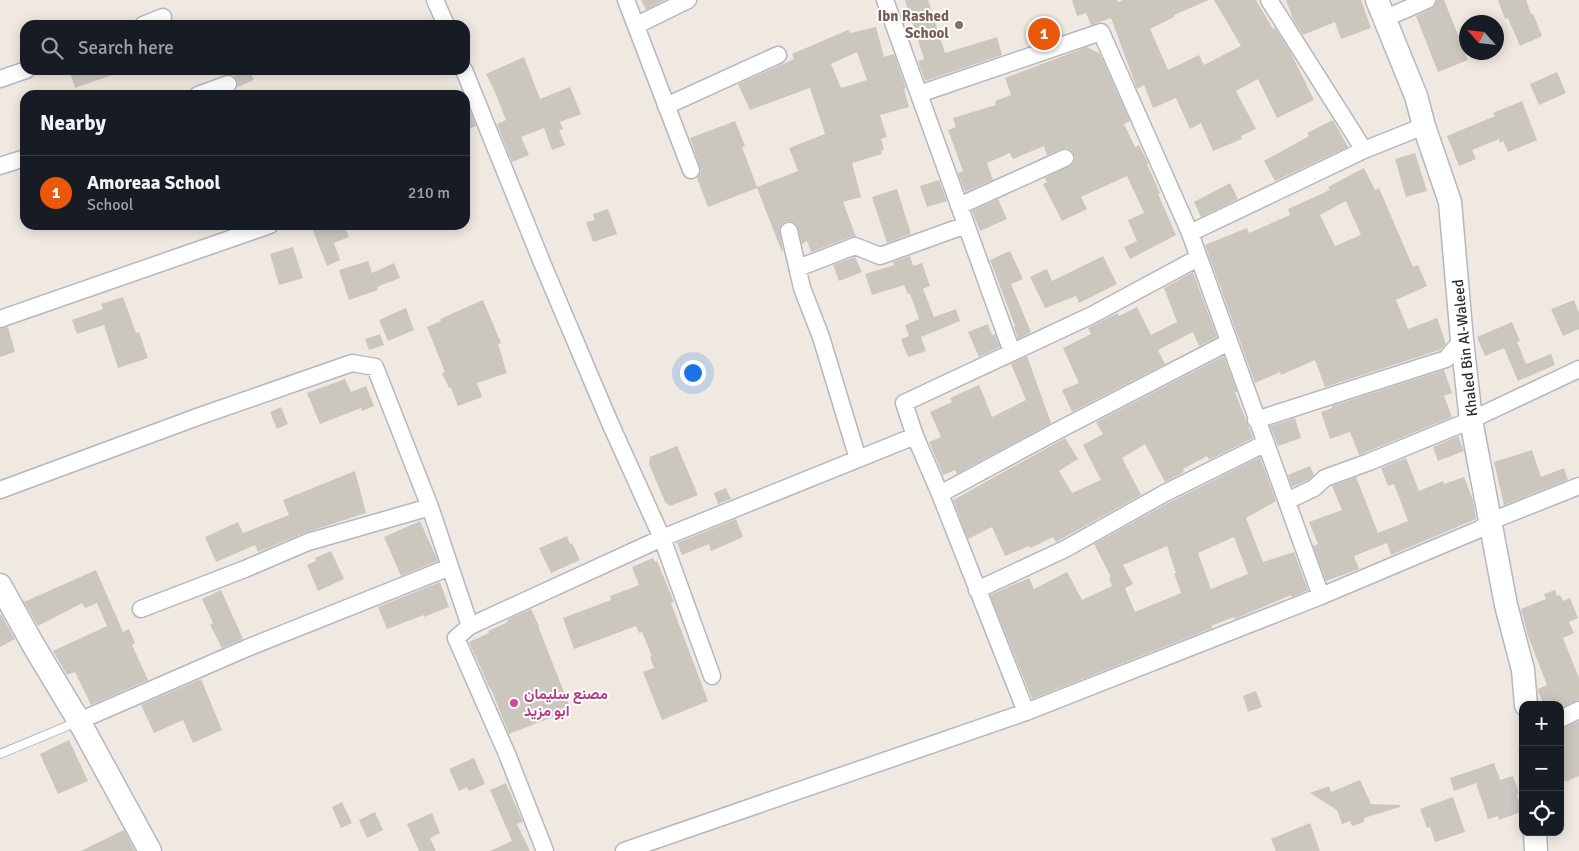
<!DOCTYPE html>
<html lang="en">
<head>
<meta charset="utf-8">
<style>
  body { margin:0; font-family:Signika,Vazirmatn,sans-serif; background:#242831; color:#f1f3f6 }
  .controls { position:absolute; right:15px; bottom:15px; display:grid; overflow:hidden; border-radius:10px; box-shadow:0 2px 12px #0003 }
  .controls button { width:45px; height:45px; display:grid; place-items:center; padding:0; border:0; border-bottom:1px solid #363941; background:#171b24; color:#f1f3f6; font:25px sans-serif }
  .compass { position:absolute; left:1459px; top:15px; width:45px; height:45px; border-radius:50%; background:#171b24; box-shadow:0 2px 12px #0003; rotate:297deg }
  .you { position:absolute; left:692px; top:372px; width:18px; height:18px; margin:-12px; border:4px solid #fff; border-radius:50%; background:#1a73e8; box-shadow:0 0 0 8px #1a73e833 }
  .badge { display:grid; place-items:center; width:32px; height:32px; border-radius:50%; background:#ea580c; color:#fff; font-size:16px; font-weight:700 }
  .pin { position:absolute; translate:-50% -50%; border:2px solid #fff; box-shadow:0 1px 5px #0006 }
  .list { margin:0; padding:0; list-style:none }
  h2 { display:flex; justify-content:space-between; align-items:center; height:65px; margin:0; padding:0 20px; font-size:21px }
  h2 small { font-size:16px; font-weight:400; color:#9ea1a6 }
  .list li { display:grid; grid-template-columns:32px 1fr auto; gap:15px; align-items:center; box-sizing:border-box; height:75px; padding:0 20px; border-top:1px solid #363941 }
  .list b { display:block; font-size:19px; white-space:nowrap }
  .list p { margin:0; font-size:16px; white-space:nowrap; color:#9ea1a6 }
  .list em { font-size:16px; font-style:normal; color:#9ea1a6 }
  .icon { flex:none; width:28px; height:28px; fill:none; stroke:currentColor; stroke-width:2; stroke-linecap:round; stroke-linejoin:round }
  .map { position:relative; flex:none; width:1579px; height:851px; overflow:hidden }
  .search { position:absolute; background:#171b24; box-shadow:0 2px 12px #0003; left:20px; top:20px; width:450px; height:55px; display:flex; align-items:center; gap:12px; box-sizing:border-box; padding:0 18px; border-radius:15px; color:#9ea1a6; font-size:19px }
  .panel { position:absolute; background:#171b24; box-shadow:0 2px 12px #0003; left:20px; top:90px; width:450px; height:140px; border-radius:15px }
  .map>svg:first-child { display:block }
  .building { fill:#cbc7bf; fill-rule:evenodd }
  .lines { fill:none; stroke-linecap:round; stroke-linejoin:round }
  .lane-casing { stroke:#b4b7c1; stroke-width:10 }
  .street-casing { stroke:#b4b7c1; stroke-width:19 }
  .secondary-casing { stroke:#b4b7c1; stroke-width:25 }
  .lane { stroke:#fff; stroke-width:8 }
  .street { stroke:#fff; stroke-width:16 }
  .secondary { stroke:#fff; stroke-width:22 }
  .education-dot { fill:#8d6e63; stroke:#fff; stroke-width:2 }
  .hotel-dot { fill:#d1479c; stroke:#fff; stroke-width:2 }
  .labels { text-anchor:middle; stroke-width:4; stroke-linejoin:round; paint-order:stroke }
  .education-label { font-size:15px; font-weight:bold; fill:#785e54; stroke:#fff; text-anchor:end }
  .street-label { font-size:15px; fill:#2e2e2e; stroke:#fff }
  .hotel-label { font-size:15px; font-weight:bold; fill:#b23c85; stroke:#fff; text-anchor:start }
</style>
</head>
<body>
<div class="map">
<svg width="1579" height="851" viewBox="0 0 1579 851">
  <rect width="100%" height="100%" fill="#efe9e1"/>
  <path class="building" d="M641 0H665L646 10Z
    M905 0H928L945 53 997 37 1002 55 925 81 918 61 924 59Z
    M1072 0H1117L1118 2 1123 0H1209L1174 15V17L1150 29 1168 70 1199 55 1204 65 1241 46 1214 0H1256L1273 29 1275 28 1290 51 1314 100 1277 118 1258 79 1236 91 1256 129 1241 136 1242 139 1213 151 1201 123 1190 129 1176 98 1153 108 1144 85 1137 89 1111 18 1091 25 1086 13 1077 16Z
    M1286 0H1361L1371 28 1341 39 1335 22 1303 35 1293 19Z
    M1437 0H1444L1468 60 1438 72 1416 16 1431 9 1435 5Z
    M1498 0H1526L1531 14H1533L1542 36 1520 46 1508 18 1505 19Z
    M876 27 884 57 894 54 906 88 904 89 909 107 880 115 887 137 881 139 884 150 881 151 882 154 852 163 861 197 843 202 856 237H851L811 252 807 241 802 244 797 225 792 222 787 221 783 223 779 229 783 251 782 252 757 188 708 207 697 178 701 172 700 167 690 138 735 121 745 146 742 147 757 187 798 171 789 148 825 134 810 88 750 110 738 84 794 59 792 54 848 30 850 33ZM857 52 867 80 841 88 831 64Z
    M1087 47 1100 54 1130 121 1124 124 1135 147 1139 145 1148 163 1147 164 1160 193 1158 194 1176 235 1130 259 1124 247 1137 241 1128 220 1144 213 1127 176 1081 197 1087 209 1062 221 1043 184 1047 182 1045 178 1073 164 1075 158 1071 150 1066 148 1061 149 1047 155 1044 146 1013 159 1010 153 987 163 993 180 965 192 958 173 963 171 948 130 956 127 953 118 996 105 995 101 1011 95 1005 78Z
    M524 57 540 99 570 87 581 114 560 122 563 129 559 130 565 145 552 150 544 128 521 137 529 155 512 162 497 124 506 120 495 92 486 74Z
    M69 70H120L121 72 75 88Z
    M230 70H249L254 80 238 87 237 80Z
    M1557 72 1566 93 1539 105 1530 84Z
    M465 99 476 126 465 131Z
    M1522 101 1537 140 1508 152 1503 141 1500 143 1499 139 1472 150 1476 159 1459 166 1447 136 1495 116 1493 113Z
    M1333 120 1348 147 1275 181 1264 161 1309 136 1307 133Z
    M1415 153 1427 191 1406 197 1395 159Z
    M1364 168 1375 190 1379 188 1413 267 1418 265 1427 286 1396 300 1408 329 1437 318 1446 344 1440 350 1325 387 1315 360 1281 375 1280 372 1255 383 1205 245 1247 228 1249 233 1290 215 1288 209 1330 190 1328 187ZM1346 201 1361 235 1335 246 1320 215Z
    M939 180 947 201 927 207 920 186Z
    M1230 183 1238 199 1201 217 1194 202Z
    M897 189 911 234 887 243 872 197Z
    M998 199 1007 219 980 231 972 211Z
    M608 209 617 234 593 242 586 222 595 220 593 214Z
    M319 225H344L349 237 334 243 340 260 327 266 312 228Z
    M293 247 303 278 279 285 270 254Z
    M1010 251 1023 279 1011 284 1031 332 1018 339 1014 327 1015 326 990 260Z
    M910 256 913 266 922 263 930 286 923 289 934 317 956 309 960 321 921 337 926 351 908 357 901 339 909 336 905 325 919 319 910 294H908L904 285 872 295 865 274 894 265 893 262Z
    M1103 256 1117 284 1079 303 1076 296 1045 308 1030 277 1047 269 1052 281Z
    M855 257 862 272 839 281 833 265Z
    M368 261 372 273 394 263 400 278 377 287 378 290 349 300 339 270Z
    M1193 272 1217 337 1199 346 1193 332 1158 350 1165 364 1072 412 1062 390 1079 383 1063 348 1091 334 1088 328 1118 313 1119 316 1137 307 1151 335 1177 322 1164 288Z
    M123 297 136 333 139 332 148 358 118 368 104 325 77 334 72 320 103 309 101 304Z
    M483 300 501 343 498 344 507 373 477 383 482 397 458 406 451 388H449L442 373 445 372 427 327 441 321 440 319Z
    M1574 300 1579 313V329L1563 336 1551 309Z
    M406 308 414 330 388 341 379 320Z
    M1512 322 1520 341 1517 342 1526 364 1551 354 1555 365 1518 381 1504 348 1485 356 1477 337Z
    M988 324 992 335 995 334 1000 347 979 357 968 332Z
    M8 327 15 352 0 357V329Z
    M380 334 384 345 369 350 365 339Z
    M1027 356 1051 423 957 474 955 470 943 475 929 442 941 437 930 412 952 402 950 398 979 385 992 417 1026 400 1011 364Z
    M1224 356 1237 392H1235L1253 438 1209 460 1207 456 1183 469 1184 472 1165 482 1145 444 1122 458 1141 495 1056 542 1053 537 1030 548 1029 546 1005 556 992 527 968 539 953 500 1065 438 1078 459 1059 471 1072 493 1101 480 1083 445 1103 434 1096 422Z
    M1444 370 1452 393 1444 396 1452 417 1359 455 1350 432 1330 439 1321 412 1332 408V406Z
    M345 379 351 392 366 386 374 406 362 411 361 408 320 424 307 393Z
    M281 407 288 424 277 429 270 412Z
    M1295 418 1301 438 1278 446 1270 426Z
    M1458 436 1464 451 1438 461 1433 447Z
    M677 446 698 495 670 506 665 502 649 464 650 457Z
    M1532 450 1541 477 1564 468 1568 480 1504 505 1494 462Z
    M1260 457 1276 501 1246 518 1263 562 1294 552 1308 590 1292 597 1291 595 1235 619 1234 617 1211 626 1212 628 1032 699 990 595 1029 578 1034 589 1067 572 1082 600 1112 586 1109 578 1111 577 1094 544 1170 502ZM1234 537 1248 574 1211 589 1198 553ZM1167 546 1176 573H1174L1181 593 1135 612 1125 588 1133 584 1123 565Z
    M1406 458 1419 491 1443 481 1444 484 1464 477 1473 500 1476 519 1391 555 1387 543 1354 556 1359 569 1326 581 1313 546 1318 544 1309 522 1342 510 1332 486 1356 477 1378 533 1408 521 1394 484 1388 486 1381 468Z
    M1310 466 1314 475 1308 480 1292 487 1288 475Z
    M355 471 366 513 304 533 258 552 255 545 216 562 205 537 238 522 243 533 289 515 283 500Z
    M726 488 731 499 718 504 714 493Z
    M736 519 743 537 711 551 709 544 682 555 677 543Z
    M420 521 438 561 401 576 384 537Z
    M567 536 570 544 572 543 580 560 551 573 539 548Z
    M331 551 344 579 318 591 307 565 316 561 315 558Z
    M653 558 655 562 657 561 674 602 671 603 708 701 662 720 643 672 654 668 650 657 652 656 642 632 639 633 636 626 574 649 563 618 611 600 610 596 639 585 632 567Z
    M96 570 123 632 129 629 135 643 132 645 148 680 91 705 75 672 67 675 53 651 107 626 97 603 85 608 82 603 38 626 24 602Z
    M440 582 449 607 424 617V615L387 629 378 607Z
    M221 590 243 639 222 648 210 625 213 623 202 599Z
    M1555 590 1557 596 1560 595 1563 601 1570 598 1578 618 1569 622 1574 633 1563 638 1579 678V700L1560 708V705H1544L1538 691V689L1547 685 1528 636 1521 609 1546 599 1544 594Z
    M531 609 539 626H538L571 710 509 734 491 689H490L469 642 489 633 488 631 508 622 507 620Z
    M1 614 15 639 0 647V615Z
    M201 679 222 730 193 743 183 720 154 733 141 705Z
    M1256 691 1262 707 1248 712 1243 696Z
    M1579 721V776L1565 782 1560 771V729Z
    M69 740 88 781 58 794 40 754Z
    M474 758 485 784 469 791 467 787 459 791 449 769Z
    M1494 763 1500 780 1513 776 1519 793 1517 794 1521 812 1499 820 1498 816 1488 819 1476 783 1454 791 1450 778Z
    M1360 780 1371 804 1400 805V807L1364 818V822L1352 826 1350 821 1342 824 1337 810 1310 793 1329 786 1331 792Z
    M506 783 523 822 517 824 530 851H490L512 841 490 790Z
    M1453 797 1465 832 1435 842 1430 827 1427 828 1420 809Z
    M342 802 352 823 341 828 332 807Z
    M375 812 383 830 367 838 359 820Z
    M432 813 440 833 430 838 436 851H419L407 824Z
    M1310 823 1320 851H1276L1271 839Z
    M124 830 135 851H81Z"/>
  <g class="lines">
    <g class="lane-casing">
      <path id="lane" d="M0 754 77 722"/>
    </g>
    <g class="street-casing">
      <path id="street" d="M435 0 446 25
        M626 0 691 170
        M885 0 1012 352
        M1269 0 1364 150
        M1384 19 1427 0
        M143 25 163 17
        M637 25 688 0
        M464 70 543 265 610 423 662 538 712 676
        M0 79 26 70
        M919 94 1101 32 1190 233 1321 596
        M198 95 228 84
        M666 106 778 55
        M0 166 25 158
        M959 206 1065 158
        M789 231 802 288 821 337 858 459
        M1190 233 1364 150 1424 126
        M798 268 855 246 880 256 966 225
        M0 319 270 225
        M1256 420 1446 359 1462 340
        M915 436 940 494 1026 712
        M0 490 200 416 352 363 375 367 430 507 470 626
        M940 494 1055 432 1229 342
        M1287 501 1314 488 1325 478 1369 462 1471 420 1579 369
        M977 590 1065 549 1165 493 1266 443
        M141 609 245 569 308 542 430 507
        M1560 719 1579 710
        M79 721 247 648 450 567
        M545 851 507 754 456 638 470 626 662 538 915 436 904 403 1092 315 1198 258
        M624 851 1026 712 1321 596 1480 529 1491 521 1579 486"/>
    </g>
    <g class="secondary-casing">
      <path id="secondary" d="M1377 0 1416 96 1424 126 1450 202 1462 340 1471 420 1506 605 1523 670 1526 705
        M0 585 35 648 79 721 150 851
        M1535 832 1536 851"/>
    </g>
    <use href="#lane" class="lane"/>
    <use href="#street" class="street"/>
    <use href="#secondary" class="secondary"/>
  </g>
  <circle class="education-dot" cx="959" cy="25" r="5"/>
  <circle class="hotel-dot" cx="514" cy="703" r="5"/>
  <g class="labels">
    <g class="education-label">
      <text x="949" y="21">Ibn Rashed<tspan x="949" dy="17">School</tspan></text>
    </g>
    <g class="street-label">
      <text transform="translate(1465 348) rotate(-96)" y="5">Khaled Bin Al-Waleed</text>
    </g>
    <g class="hotel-label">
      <text x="524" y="699">مصنع سليمان<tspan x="524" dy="17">ابو مزيد</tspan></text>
    </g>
  </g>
</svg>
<div class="controls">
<button>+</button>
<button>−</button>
<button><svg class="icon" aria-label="locate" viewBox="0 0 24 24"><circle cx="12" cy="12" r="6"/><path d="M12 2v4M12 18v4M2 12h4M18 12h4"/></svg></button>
</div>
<svg class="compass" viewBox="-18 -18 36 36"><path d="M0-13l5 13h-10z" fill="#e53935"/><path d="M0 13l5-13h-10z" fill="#9ea1a6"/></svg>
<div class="you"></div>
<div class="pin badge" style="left:1044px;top:34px">1</div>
<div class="search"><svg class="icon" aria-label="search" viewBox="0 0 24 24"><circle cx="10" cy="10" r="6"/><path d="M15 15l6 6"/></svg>Search here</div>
<section class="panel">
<h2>Nearby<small></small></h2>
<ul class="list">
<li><span class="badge">1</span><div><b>Amoreaa School</b><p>School</p></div><em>210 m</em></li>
</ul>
</section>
</div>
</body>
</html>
